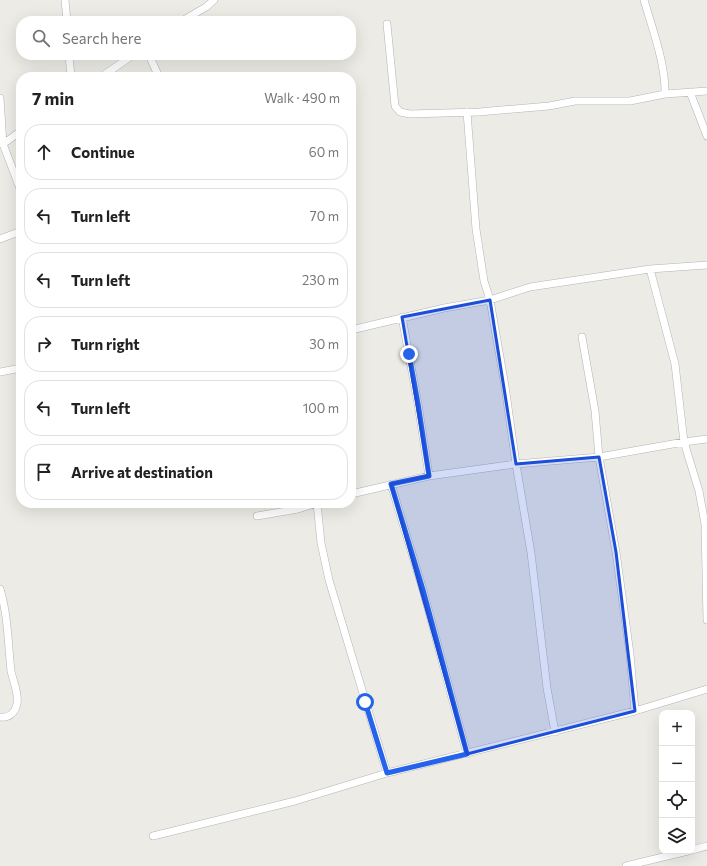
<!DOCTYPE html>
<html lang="en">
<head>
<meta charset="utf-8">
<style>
  body { margin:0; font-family:Commissioner,sans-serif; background:#f2f2f2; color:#222 }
  .controls { position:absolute; right:12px; bottom:12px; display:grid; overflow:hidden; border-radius:8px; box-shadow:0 4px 16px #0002 }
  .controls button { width:36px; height:36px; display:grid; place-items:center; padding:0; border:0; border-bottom:1px solid #e0e0e0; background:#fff; color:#222; font:20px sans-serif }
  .stop { position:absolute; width:12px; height:12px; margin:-9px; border:3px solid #2563eb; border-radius:50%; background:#fff }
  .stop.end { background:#2563eb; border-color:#fff; box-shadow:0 1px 4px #0008 }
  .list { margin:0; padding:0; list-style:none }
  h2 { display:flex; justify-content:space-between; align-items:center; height:52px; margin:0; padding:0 16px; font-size:17px }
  h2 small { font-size:13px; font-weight:400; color:#767676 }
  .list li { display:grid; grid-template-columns:26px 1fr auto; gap:12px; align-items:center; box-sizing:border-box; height:56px; margin:0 8px 8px; padding:0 8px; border:1px solid #e0e0e0; border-radius:16px }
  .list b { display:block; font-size:15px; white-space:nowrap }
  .list em { font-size:13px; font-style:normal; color:#767676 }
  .icon { flex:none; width:22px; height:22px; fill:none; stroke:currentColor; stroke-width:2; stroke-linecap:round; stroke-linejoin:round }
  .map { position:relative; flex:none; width:707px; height:866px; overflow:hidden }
  .search { position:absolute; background:#fff; box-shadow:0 4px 16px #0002; left:16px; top:16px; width:340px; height:44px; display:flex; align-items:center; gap:10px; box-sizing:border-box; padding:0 14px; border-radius:16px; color:#767676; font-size:15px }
  .panel { position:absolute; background:#fff; box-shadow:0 4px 16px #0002; left:16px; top:72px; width:340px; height:436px; border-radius:16px }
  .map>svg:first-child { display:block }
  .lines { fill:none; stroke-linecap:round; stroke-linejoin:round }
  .minor-casing { stroke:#b2b4b8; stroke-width:8 }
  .minor { stroke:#fff; stroke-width:7 }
  .route { stroke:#2563eb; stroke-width:5 }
  .marked { fill:#1d4ed8; fill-opacity:0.2; stroke:#1d4ed8; stroke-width:3; stroke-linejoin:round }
</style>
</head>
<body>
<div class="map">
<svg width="707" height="866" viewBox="0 0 707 866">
  <rect width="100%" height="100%" fill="#edebe5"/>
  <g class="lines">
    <g class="minor-casing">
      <path id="minor" d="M65 0 67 21
        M644 0C652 27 666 66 665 94L707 91
        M182 21 206 7 214 0
        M387 24 395 106 400 112 410 114 479 112 549 106 575 101H630L665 94
        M69 55 71 77
        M149 55 159 77
        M101 77 133 55
        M690 92 707 136
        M0 98 3 144 21 191
        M467 112 476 229 484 281 490 300 505 386 516 464 531 553 547 688 555 732
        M3 144 21 131
        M0 239 21 231
        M650 269 675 364 684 442 699 491 705 524 707 620
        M402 317 418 404 429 476
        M351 330 444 308 490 300 530 287 650 269 707 265
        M582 337 595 411 599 457 616 552 630 654 635 711
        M0 372 21 368
        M391 484 423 590 467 754
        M351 494 429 476 516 464 599 457 684 442 707 439
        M317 503 321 543 329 580 387 773
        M257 516 298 509 317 503
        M0 589C8 615 8 644 11 671 13 681 19 693 17 704 15 713 9 718 0 717
        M153 836 295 801 387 773 635 711 707 689
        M692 850 707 846
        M626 866 688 851"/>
    </g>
    <use href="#minor" class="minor"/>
  </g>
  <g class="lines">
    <path class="route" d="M365 702 387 773 467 754 423 590 391 484 429 476 418 404 409 354"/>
  </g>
  <path class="marked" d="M490 300 516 464 599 457 616 552 635 711 467 754 391 484 429 476 402 317Z"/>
</svg>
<div class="controls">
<button>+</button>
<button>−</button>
<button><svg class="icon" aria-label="locate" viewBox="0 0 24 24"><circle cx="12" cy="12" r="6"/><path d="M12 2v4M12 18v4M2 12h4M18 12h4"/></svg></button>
<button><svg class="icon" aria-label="layers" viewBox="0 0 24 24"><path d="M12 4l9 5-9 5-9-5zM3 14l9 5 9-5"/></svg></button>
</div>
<div class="stop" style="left:365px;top:702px"></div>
<div class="stop end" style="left:409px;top:354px"></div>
<div class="search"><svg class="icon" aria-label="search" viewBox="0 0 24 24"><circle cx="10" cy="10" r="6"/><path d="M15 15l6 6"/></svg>Search here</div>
<section class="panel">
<h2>7 min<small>Walk · 490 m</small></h2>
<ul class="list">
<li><svg class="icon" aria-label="ahead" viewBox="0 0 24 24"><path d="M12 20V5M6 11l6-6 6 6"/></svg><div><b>Continue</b></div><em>60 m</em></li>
<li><svg class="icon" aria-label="left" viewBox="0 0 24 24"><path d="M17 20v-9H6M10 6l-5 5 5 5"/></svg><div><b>Turn left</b></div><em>70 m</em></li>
<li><svg class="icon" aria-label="left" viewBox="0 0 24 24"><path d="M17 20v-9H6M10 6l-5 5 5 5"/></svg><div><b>Turn left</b></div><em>230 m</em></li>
<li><svg class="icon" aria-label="right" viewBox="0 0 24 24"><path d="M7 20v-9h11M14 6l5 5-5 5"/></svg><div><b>Turn right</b></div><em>30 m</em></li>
<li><svg class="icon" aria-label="left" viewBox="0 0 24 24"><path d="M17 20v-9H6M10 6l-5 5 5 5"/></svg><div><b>Turn left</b></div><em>100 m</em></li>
<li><svg class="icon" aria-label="arrive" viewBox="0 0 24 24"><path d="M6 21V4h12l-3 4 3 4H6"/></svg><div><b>Arrive at destination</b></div></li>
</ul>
</section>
</div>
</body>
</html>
